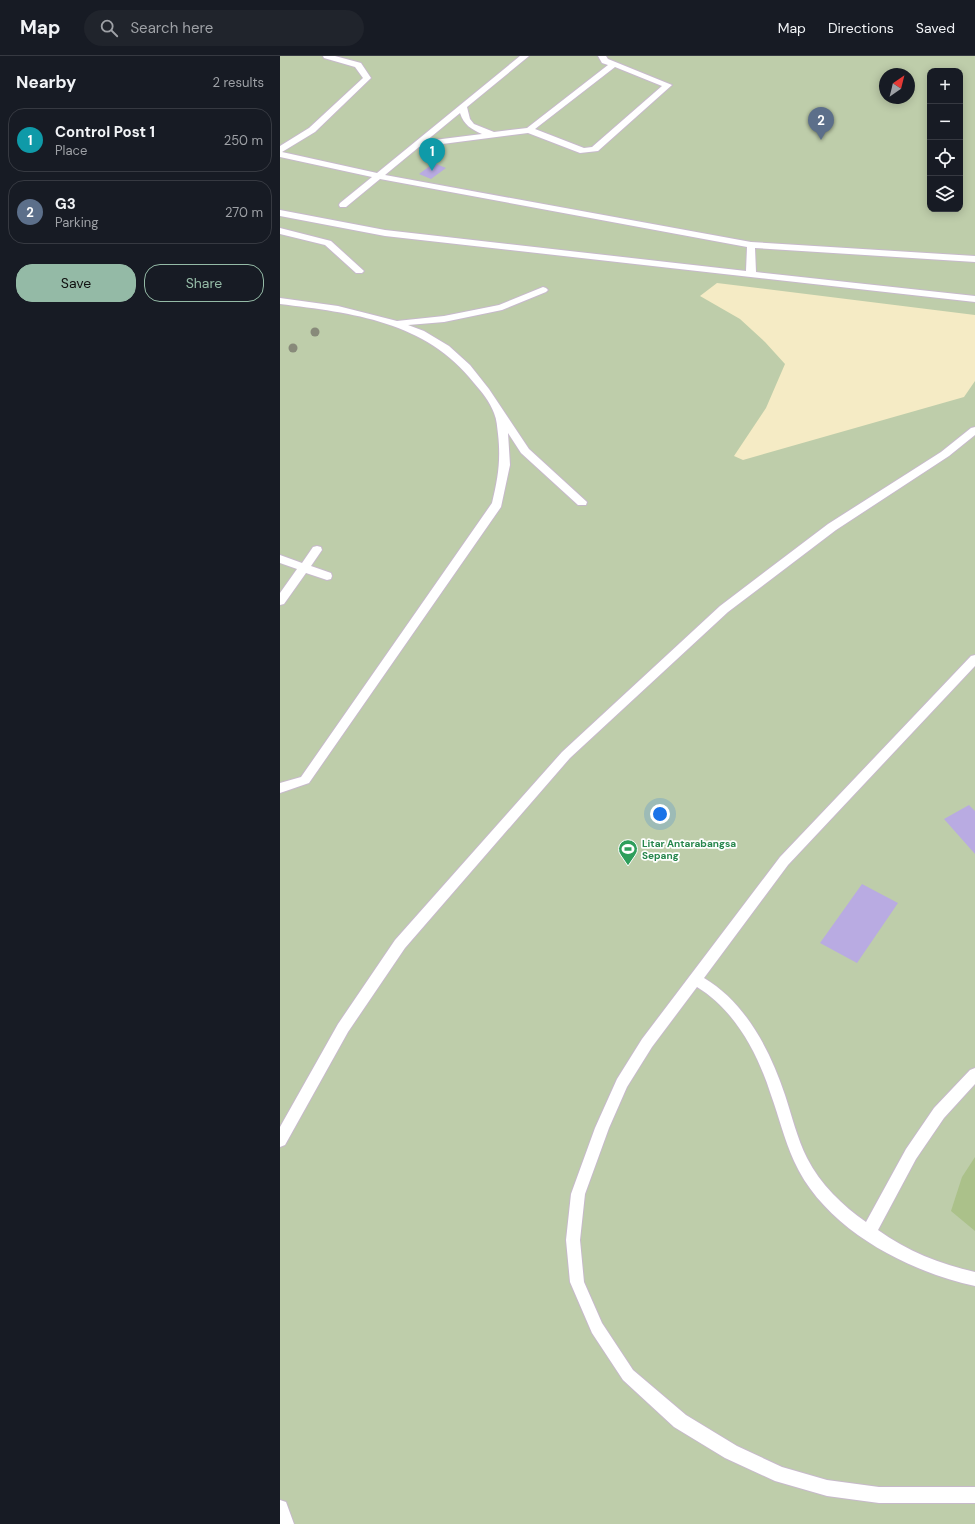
<!DOCTYPE html>
<html lang="en">
<head>
<meta charset="utf-8">
<style>
  body { margin:0; font-family:"DM Sans",sans-serif; background:#20242c; color:#f1f3f6 }
  .controls { position:absolute; right:12px; top:12px; display:grid; overflow:hidden; border-radius:8px; box-shadow:0 2px 10px #0003 }
  .controls button { width:36px; height:36px; display:grid; place-items:center; padding:0; border:0; border-bottom:1px solid #363941; background:#171b24; color:#f1f3f6; font:20px sans-serif }
  .compass { position:absolute; left:599px; top:12px; width:36px; height:36px; border-radius:50%; background:#171b24; box-shadow:0 2px 10px #0003; rotate:35deg }
  .you { position:absolute; left:380px; top:758px; width:14px; height:14px; margin:-10px; border:3px solid #fff; border-radius:50%; background:#1a73e8; box-shadow:0 0 0 6px #1a73e833 }
  .badge { display:grid; place-items:center; width:26px; height:26px; border-radius:50%; background:#94baa6; color:#fff; font-size:13px; font-weight:700 }
  .pin { position:absolute; translate:-50% -33px; filter:drop-shadow(0 1px 2px #0008) }
  .pin::after { content:''; position:absolute; top:21px; width:14px; height:12px; background:inherit; clip-path:polygon(0 0,100% 0,50% 100%) }
  .list { margin:0; padding:0; list-style:none }
  h2 { display:flex; justify-content:space-between; align-items:center; height:52px; margin:0; padding:0 16px; font-size:17px }
  h2 small { font-size:13px; font-weight:400; color:#9ea1a6 }
  .list li { display:grid; grid-template-columns:26px 1fr auto; gap:12px; align-items:center; box-sizing:border-box; height:64px; margin:0 8px 8px; padding:0 8px; border:1px solid #363941; border-radius:16px }
  .list b { display:block; font-size:15px; white-space:nowrap }
  .list p { margin:0; font-size:13px; white-space:nowrap; color:#9ea1a6 }
  .list em { font-size:13px; font-style:normal; color:#9ea1a6 }
  .actions { display:flex; gap:8px; padding:12px 16px }
  .actions a { flex:1; padding:9px 0; border:1px solid #94baa6; border-radius:16px; text-align:center; font-size:14px; color:#94baa6 }
  .actions .main { background:#94baa6; color:#111 }
  .icon { flex:none; width:22px; height:22px; fill:none; stroke:currentColor; stroke-width:2; stroke-linecap:round; stroke-linejoin:round }
  .map { position:relative; flex:none; width:695px; height:1468px; overflow:hidden }
  header { display:flex; align-items:center; gap:24px; box-sizing:border-box; height:56px; padding:0 20px; background:#171b24; border-bottom:1px solid #363941 }
  header strong { font-size:19px }
  nav { display:flex; gap:22px; margin-inline-start:auto; font-size:14px }
  .search { width:280px; height:36px; background:#20242c; display:flex; align-items:center; gap:10px; box-sizing:border-box; padding:0 14px; border-radius:22px; color:#9ea1a6; font-size:15px }
  main { display:flex }
  aside { flex:1; background:#171b24 }
  .map>svg:first-child { display:block }
  .green { fill:#becdaa; fill-rule:evenodd }
  .forest { fill:#abc18a }
  .sand { fill:#f5ebc5 }
  .building { fill:#b9abe2 }
  .lines { fill:none; stroke-linecap:round; stroke-linejoin:round }
  .lane-casing { stroke:#c7bacb; stroke-width:2 }
  .lane { fill:#fff; fill-rule:evenodd }
  .tree { fill:#888a7a }
  .labels { text-anchor:middle; stroke-width:3.5; stroke-linejoin:round; paint-order:stroke }
  .leisure-label { font-size:10px; font-weight:bold; fill:#27864d; stroke:#fff; text-anchor:start }
</style>
</head>
<body>
<header>
<strong>Map</strong>
<div class="search"><svg class="icon" aria-label="search" viewBox="0 0 24 24"><circle cx="10" cy="10" r="6"/><path d="M15 15l6 6"/></svg>Search here</div>
<nav><a>Map</a><a>Directions</a><a>Saved</a></nav>
</header>
<main>
<aside>
<h2>Nearby<small>2 results</small></h2>
<ul class="list">
<li><span class="badge" style="background:#0f9aa8">1</span><div><b>Control Post 1</b><p>Place</p></div><em>250 m</em></li>
<li><span class="badge" style="background:#5c6f8a">2</span><div><b>G3</b><p>Parking</p></div><em>270 m</em></li>
</ul>
<div class="actions"><a class="main">Save</a><a>Share</a></div>
</aside>
<div class="map">
<svg width="695" height="1468" viewBox="0 0 695 1468">
  <rect width="100%" height="100%" fill="#fbf0fe"/>
  <path class="green" d="M0 0H695V1468H0ZM650 15H680V153H650ZM605 18H629V42H605Z"/>
  <path class="forest" d="M695 1101V1175L671 1155 682 1121Z"/>
  <path class="sand" d="M437 227 695 259V325L684 341 463 404 454 400 486 352 505 308 485 286 460 263 420 240Z"/>
  <path class="building" d="M154 107 166 112 151 123 139 118Z
    M689 749 695 755V798L664 763Z
    M582 828 618 847 577 907 540 887Z"/>
  <g class="lines">
    <g class="lane-casing">
      <path id="lane" d="M43 0H55L81 7 91 22 35 76 2 96 97 117 240 0H249L187 51 190 63 194 68 214 76 247 72 328 9 322 7 318 0H326L328 3 392 29 318 95 300 97 248 77 139 91 105 119 471 186 695 200V206L475 192 476 216 695 240V246L105 180 0 160V154L105 174 466 215 467 191 100 123 66 151H60L59 149 60 147 92 121 0 101V90L29 72 83 22 75 11 44 2ZM335 11 382 30 312 91 304 92 255 73ZM180 57C184 69 191 73 202 78L146 85Z
        M0 172 51 185 84 215 82 217H76L45 189 0 178Z
        M263 231 266 232 268 234 266 236 222 254 164 266 128 269 144 275 169 290 190 309 209 333 249 393 307 446 306 449H298L241 397 228 377 230 409 221 451 29 727 0 737V727L21 721 212 447C218 422 221 404 218 378 217 371 217 364 214 357 210 346 202 336 194 327 146 265 72 257 0 248V242L58 250 117 265 164 260 219 249Z
        M695 371V379L669 400 556 474 448 556 290 702 125 892 68 976 5 1089 0 1091V1071L58 968 115 884 282 696 440 550 548 468 661 396 691 372Z
        M37 490 41 491 42 494 31 510 51 517 52 520 51 523 47 524 26 517 4 548 0 549V537L17 513 0 507V499L22 507 33 491Z
        M695 599V610L508 809 424 922C466 947 490 994 505 1039 512 1060 517 1082 527 1102 540 1128 563 1150 586 1166L626 1093 654 1052 690 1014 695 1012V1028L664 1062 636 1103 598 1174C627 1195 660 1208 695 1216V1230C626 1215 544 1172 514 1105 504 1083 499 1061 491 1039 478 998 455 954 417 931L372 991 347 1031 329 1072 305 1138 300 1184 304 1226 322 1267 353 1314 406 1359 457 1390 502 1411 547 1424 599 1431H695V1447H599L547 1440 495 1425 445 1402 394 1371 343 1324 312 1277 290 1226 286 1184 291 1138 315 1072 337 1023 362 983 500 801 691 600Z
        M0 1444 6 1446 14 1468H0Z"/>
    </g>
    <use href="#lane" class="lane"/>
  </g>
  <g class="tree">
    <circle cx="35" cy="276" r="4.5"/>
    <circle cx="13" cy="292" r="4.5"/>
  </g>
  <defs>
    <g id="stadium-pin" transform="scale(1)"><path d="M0 17L-7.5 6A9.5 9.5 0 1 1 7.5 6Z" fill="#2e9e5b" stroke="#fff"/><path d="M0-5a6.5 5 0 1 0 0 10a6.5 5 0 1 0 0-10ZM-3.5-1.8h7v3.6h-7Z" fill="#fff"/></g>
  </defs>
  <g fill-rule="evenodd">
    <use href="#stadium-pin" x="348" y="793"/>
  </g>
  <g class="labels">
    <g class="leisure-label">
      <text x="362" y="791">Litar Antarabangsa<tspan x="362" dy="12">Sepang</tspan></text>
    </g>
  </g>
</svg>
<div class="controls">
<button>+</button>
<button>−</button>
<button><svg class="icon" aria-label="locate" viewBox="0 0 24 24"><circle cx="12" cy="12" r="6"/><path d="M12 2v4M12 18v4M2 12h4M18 12h4"/></svg></button>
<button><svg class="icon" aria-label="layers" viewBox="0 0 24 24"><path d="M12 4l9 5-9 5-9-5zM3 14l9 5 9-5"/></svg></button>
</div>
<svg class="compass" viewBox="-18 -18 36 36"><path d="M0-13l5 13h-10z" fill="#e53935"/><path d="M0 13l5-13h-10z" fill="#9ea1a6"/></svg>
<div class="you"></div>
<div class="pin badge" style="left:152px;top:115px;background:#0f9aa8">1</div>
<div class="pin badge" style="left:541px;top:84px;background:#5c6f8a">2</div>
</div>
</main>
</body>
</html>
